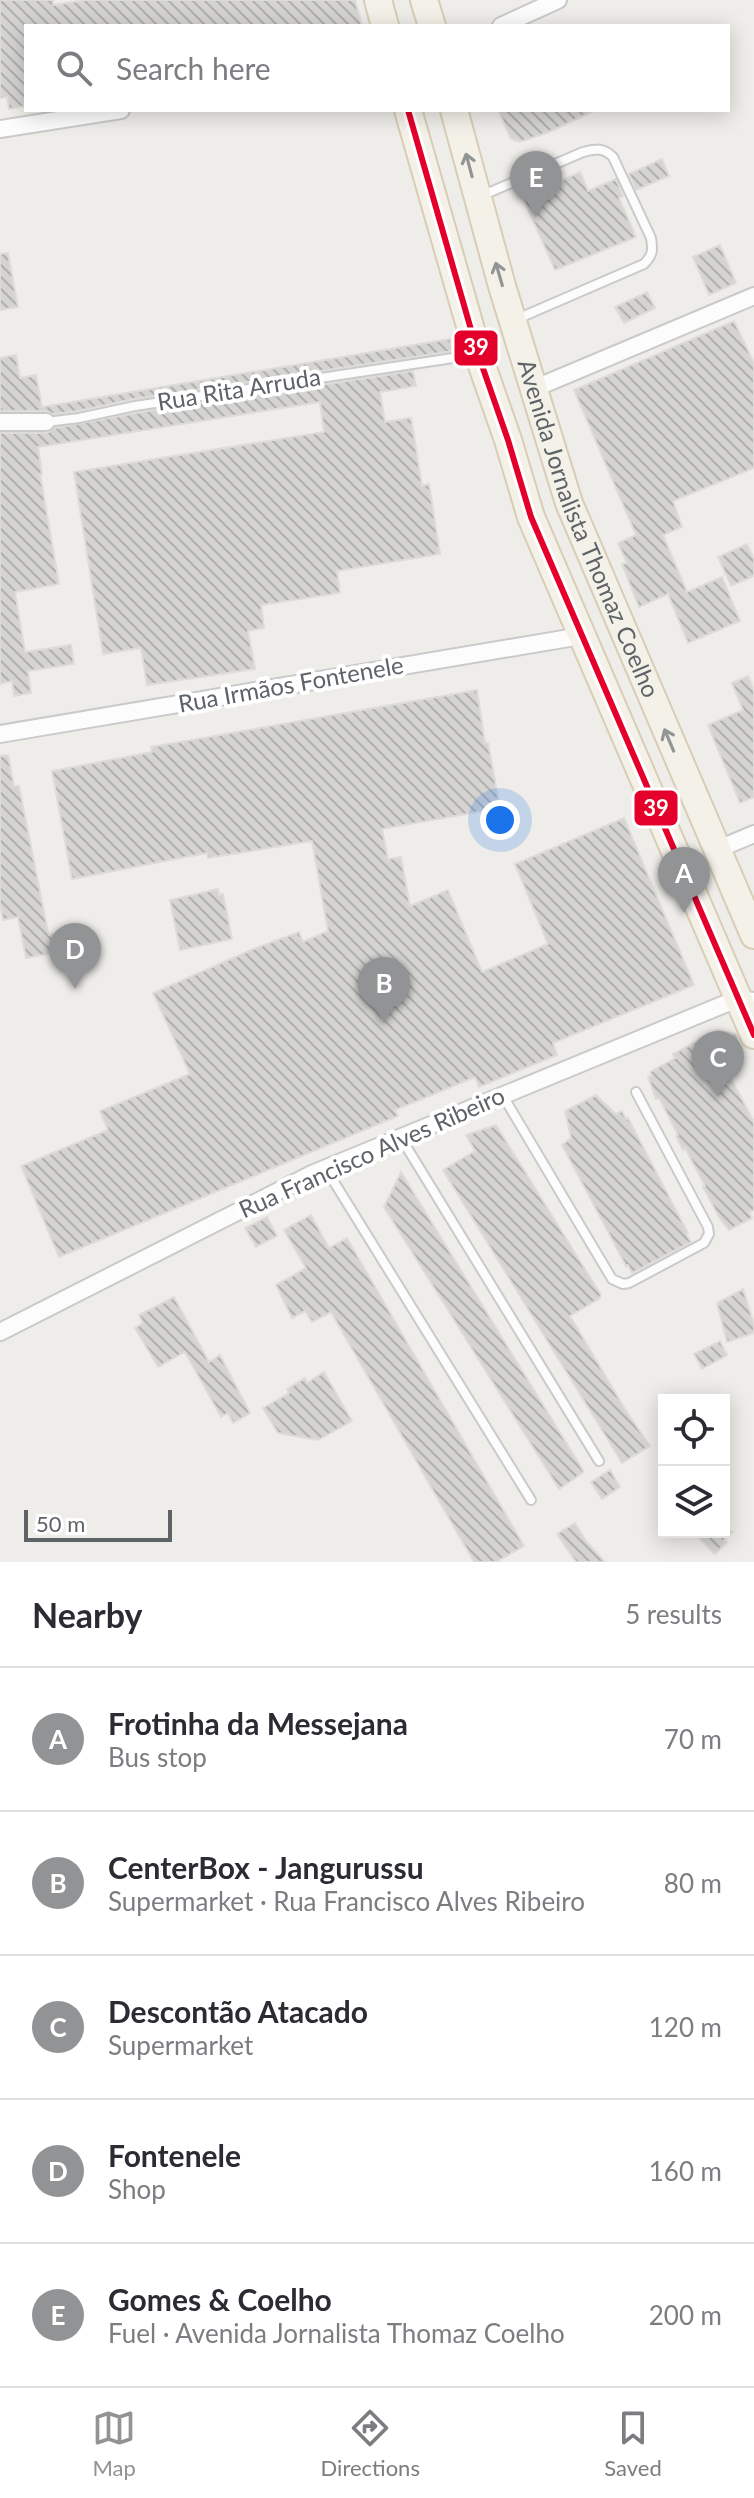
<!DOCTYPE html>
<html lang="en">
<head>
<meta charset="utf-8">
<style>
  body { margin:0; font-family:Lato,sans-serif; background:#f2f2f3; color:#2b2b33 }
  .controls { position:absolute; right:24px; bottom:24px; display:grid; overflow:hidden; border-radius:0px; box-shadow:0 4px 20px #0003 }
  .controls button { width:72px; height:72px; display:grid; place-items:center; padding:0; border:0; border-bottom:2px solid #e1e1e2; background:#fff; color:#2b2b33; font:40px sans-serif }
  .scale { position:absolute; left:24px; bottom:20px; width:148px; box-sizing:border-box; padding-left:8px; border:4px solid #5e6368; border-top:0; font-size:22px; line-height:28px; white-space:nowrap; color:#5e6368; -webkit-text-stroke:6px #fff; paint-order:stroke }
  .you { position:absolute; left:500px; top:820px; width:28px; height:28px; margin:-20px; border:6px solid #fff; border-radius:50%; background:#1a73e8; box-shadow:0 0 0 12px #1a73e833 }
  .badge { display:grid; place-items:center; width:52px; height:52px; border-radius:50%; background:#919395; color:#fff; font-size:26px; font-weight:700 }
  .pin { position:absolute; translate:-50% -66px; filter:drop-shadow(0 2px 4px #0008) }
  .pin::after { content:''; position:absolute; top:42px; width:28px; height:24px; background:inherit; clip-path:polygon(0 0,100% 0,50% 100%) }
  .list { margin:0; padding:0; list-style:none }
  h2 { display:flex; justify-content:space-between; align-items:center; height:104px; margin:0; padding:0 32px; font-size:34px }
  h2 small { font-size:26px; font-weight:400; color:#7c7c81 }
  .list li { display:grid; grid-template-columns:52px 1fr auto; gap:24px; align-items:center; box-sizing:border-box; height:144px; padding:0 32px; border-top:2px solid #e1e1e2 }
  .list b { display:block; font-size:30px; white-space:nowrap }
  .list p { margin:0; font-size:26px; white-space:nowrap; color:#7c7c81 }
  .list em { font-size:26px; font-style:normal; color:#7c7c81 }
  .icon { flex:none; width:44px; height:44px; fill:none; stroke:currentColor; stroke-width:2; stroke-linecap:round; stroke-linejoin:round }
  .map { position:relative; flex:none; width:754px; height:1562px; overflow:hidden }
  .search { position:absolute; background:#fff; box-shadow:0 4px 20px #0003; left:24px; right:24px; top:24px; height:88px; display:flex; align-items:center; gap:20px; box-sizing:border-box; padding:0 28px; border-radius:0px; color:#7c7c81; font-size:30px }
  .sheet { height:824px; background:#fff }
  nav { display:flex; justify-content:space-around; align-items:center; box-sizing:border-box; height:112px; border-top:2px solid #e1e1e2; background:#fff; font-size:22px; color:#7c7c81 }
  nav a { display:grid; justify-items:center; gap:4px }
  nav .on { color:#919395 }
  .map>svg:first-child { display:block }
  .building { fill:url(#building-back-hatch); stroke:#dedcd8; stroke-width:2 }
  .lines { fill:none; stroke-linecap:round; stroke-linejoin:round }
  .lane-casing { stroke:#cacaca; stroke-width:12 }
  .street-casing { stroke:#cacaca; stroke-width:20 }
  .primary-casing { stroke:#d8cdb6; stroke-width:30 }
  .lane { stroke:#fdfcfc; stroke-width:8 }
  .street { stroke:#fdfcfc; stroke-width:16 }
  .primary { stroke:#f4f1e9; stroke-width:26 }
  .bus-1-casing { stroke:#fff; stroke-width:12 }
  .bus-1 { stroke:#e4002b; stroke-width:6 }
  .oneway { stroke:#929595 }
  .labels { text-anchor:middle; stroke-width:8; stroke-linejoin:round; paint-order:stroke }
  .street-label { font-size:24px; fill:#5e6368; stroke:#fff }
  .line-badge { stroke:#fff; stroke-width:3 }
  .badge-label { font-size:22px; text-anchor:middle; font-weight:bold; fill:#fff }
</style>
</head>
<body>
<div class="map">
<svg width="754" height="1562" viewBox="0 0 754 1562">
  <defs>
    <pattern id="building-back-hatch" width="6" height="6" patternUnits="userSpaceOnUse" patternTransform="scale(2)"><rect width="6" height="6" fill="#d5d4d2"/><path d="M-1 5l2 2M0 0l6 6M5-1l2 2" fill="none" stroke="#b0b0ae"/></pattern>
  </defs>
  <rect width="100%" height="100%" fill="#efede9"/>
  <path class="building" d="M0 0H53V5L85 0H355L362 26H26V106L9 109 7 97 0 98Z
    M498 110H596L549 132 520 142 511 139Z
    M662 159 669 176 636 190 629 174Z
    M580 172 588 191 616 179 623 196 619 198 636 237 555 270 523 198Z
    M720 245 736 283 709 295 693 257Z
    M8 253 18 307 0 310V254Z
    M647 292 655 308 624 323 615 307Z
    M734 321 754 363V468L673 501 682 527 663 535 687 592 722 577 740 621 688 643 668 594 639 607 622 564 627 563 618 543 636 535 574 390Z
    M450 339 453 351 134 399 78 411 53 414 46 411H0V358L16 355 20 378 36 375 42 407Z
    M413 371 416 386 380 392 385 422 411 418 422 486 429 484 440 554 337 571 340 593 261 605 264 628 248 631 255 669 147 685 141 648 103 654 74 472 324 432 320 402 38 447 42 474H40L59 584 15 592 25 652 71 645 74 664 28 671 31 693 14 696 12 681 0 684V433H47L55 428 136 413Z
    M747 544 754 559V576L731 586 718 557Z
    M748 676 754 690V797L740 803 708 725 743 710 732 683Z
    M477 690 485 743H488L500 808 382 829 388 859 401 857 410 906 448 890 482 972 548 944 515 864 624 818 694 985 553 1043 557 1055 479 1087 475 1077 395 1110 398 1116 59 1257 21 1166 108 1130 100 1111 190 1074 153 993 256 948 299 932 303 942 328 931 312 841 208 858 207 853 72 879 52 771 152 752 151 747Z
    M8 755 14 786H19L48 932 49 935 60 932 64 951 26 958 18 917 3 920 0 905V756Z
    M218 889 219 895 223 894 232 939 180 950 170 900Z
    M718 1030 736 1034 738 1039 726 1046 737 1066 727 1071 754 1122V1210L749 1212 752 1218 729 1230 719 1217 703 1187 705 1186 685 1148 683 1150 676 1136 678 1135 659 1098 656 1099 648 1077 652 1075 650 1072 675 1058 673 1054Z
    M596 1095 616 1114 622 1111 626 1119 628 1118 688 1233 686 1234 691 1242 632 1273 628 1265 626 1266 562 1145 571 1138 565 1111Z
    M496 1125 601 1295 600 1298 570 1316 625 1409 650 1446 622 1463 443 1170 475 1151 466 1135Z
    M401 1172 584 1472 559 1489 384 1207Z
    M311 1215 329 1248 347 1238 524 1546 496 1562H474L331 1312 312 1322 305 1311 292 1318 276 1285 306 1268 284 1230Z
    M267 1217 277 1236 256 1247 245 1228Z
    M743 1289 754 1324V1333L727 1342 717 1303Z
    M174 1297 209 1362 220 1355 250 1413 233 1423 228 1413 221 1417 185 1352 158 1367 135 1328 143 1323 139 1315Z
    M720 1341 727 1355 702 1369 694 1354Z
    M324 1372 352 1421 318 1440 278 1433 263 1408 289 1393 287 1389 305 1378 307 1383Z
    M610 1470 620 1487 602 1499 591 1482Z
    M575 1523 586 1541 605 1562H576L557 1534Z
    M693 1532H732L724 1540 727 1542 715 1554Z"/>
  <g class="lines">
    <g class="lane-casing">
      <path id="lane" d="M481 196 583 152C596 149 603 147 613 157L651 238C653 250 653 255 644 264L517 319
        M46 422 79 418 135 406 473 355
        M503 1096 612 1279 623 1284 629 1283 704 1243 709 1234 708 1227 636 1092
        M401 1138 599 1461
        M326 1169 531 1500"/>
    </g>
    <g class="street-casing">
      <path id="street" d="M501 26 558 0
        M0 129 121 110
        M533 389 754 296
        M0 422H46
        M0 734 581 636
        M716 850 754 834
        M0 1332 312 1174 737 999 754 1001"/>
    </g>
    <g class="primary-casing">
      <g id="primary">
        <path d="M378 0 385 26"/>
        <path d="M424 0 432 26"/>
        <path d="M408 110 478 354 508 440 531 517 754 1035"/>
        <path id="s1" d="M454 110 502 286 569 503 754 935"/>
      </g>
    </g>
    <use href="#lane" class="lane"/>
    <use href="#street" class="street"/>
    <use href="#primary" class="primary"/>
    <g class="bus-1-casing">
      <path id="bus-1" d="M408 110 478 354 508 440 531 517 754 1035"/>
    </g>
    <use href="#bus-1" class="bus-1"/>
  </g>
  <defs><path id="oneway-shaft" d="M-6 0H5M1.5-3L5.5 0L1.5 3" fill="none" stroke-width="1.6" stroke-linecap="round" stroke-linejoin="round" transform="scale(2)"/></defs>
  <g class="oneway">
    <use href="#oneway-shaft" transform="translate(469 165) rotate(-105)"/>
    <use href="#oneway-shaft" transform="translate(499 274) rotate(-106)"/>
    <use href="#oneway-shaft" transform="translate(669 740) rotate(-113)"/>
  </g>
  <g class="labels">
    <g class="street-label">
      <text transform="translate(239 390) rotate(-9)" y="8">Rua Rita Arruda</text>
      <text dy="8" stroke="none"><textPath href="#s1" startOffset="440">Avenida Jornalista Thomaz Coelho</textPath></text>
      <text transform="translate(291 685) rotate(-10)" y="8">Rua Irmãos Fontenele</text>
      <text transform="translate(372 1153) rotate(-24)" y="8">Rua Francisco Alves Ribeiro</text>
    </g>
  </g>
  <g class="line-badge">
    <rect x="453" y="329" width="46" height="38" rx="8" fill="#e4002b"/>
    <rect x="633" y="789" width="46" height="38" rx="8" fill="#e4002b"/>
  </g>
  <g class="badge-label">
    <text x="476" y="355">39</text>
    <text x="656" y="816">39</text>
  </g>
</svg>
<div class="controls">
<button><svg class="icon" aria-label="locate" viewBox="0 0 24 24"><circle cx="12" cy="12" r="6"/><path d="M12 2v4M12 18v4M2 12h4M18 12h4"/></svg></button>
<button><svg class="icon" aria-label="layers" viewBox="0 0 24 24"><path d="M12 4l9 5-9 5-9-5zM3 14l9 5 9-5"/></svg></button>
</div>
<div class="scale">50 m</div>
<div class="you"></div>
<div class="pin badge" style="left:684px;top:913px">A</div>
<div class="pin badge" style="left:384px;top:1023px">B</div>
<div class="pin badge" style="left:718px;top:1097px">C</div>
<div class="pin badge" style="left:75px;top:989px">D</div>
<div class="pin badge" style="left:536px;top:217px">E</div>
<div class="search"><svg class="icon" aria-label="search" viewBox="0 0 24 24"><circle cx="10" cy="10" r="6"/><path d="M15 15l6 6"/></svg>Search here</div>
</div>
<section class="sheet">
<h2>Nearby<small>5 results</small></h2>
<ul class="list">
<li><span class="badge">A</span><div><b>Frotinha da Messejana</b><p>Bus stop</p></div><em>70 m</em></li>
<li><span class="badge">B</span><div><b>CenterBox - Jangurussu</b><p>Supermarket · Rua Francisco Alves Ribeiro</p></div><em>80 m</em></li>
<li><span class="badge">C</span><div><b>Descontão Atacado</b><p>Supermarket</p></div><em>120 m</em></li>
<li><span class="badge">D</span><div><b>Fontenele</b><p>Shop</p></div><em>160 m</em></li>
<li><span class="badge">E</span><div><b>Gomes &amp; Coelho</b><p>Fuel · Avenida Jornalista Thomaz Coelho</p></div><em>200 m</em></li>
</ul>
</section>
<nav>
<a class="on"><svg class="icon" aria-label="map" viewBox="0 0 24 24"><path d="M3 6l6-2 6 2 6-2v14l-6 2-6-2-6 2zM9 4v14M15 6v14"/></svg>Map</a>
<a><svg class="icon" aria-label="directions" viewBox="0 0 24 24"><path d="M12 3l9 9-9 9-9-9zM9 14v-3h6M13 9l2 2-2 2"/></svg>Directions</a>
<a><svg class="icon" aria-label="saved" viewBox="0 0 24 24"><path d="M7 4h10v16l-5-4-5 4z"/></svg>Saved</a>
</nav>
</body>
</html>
